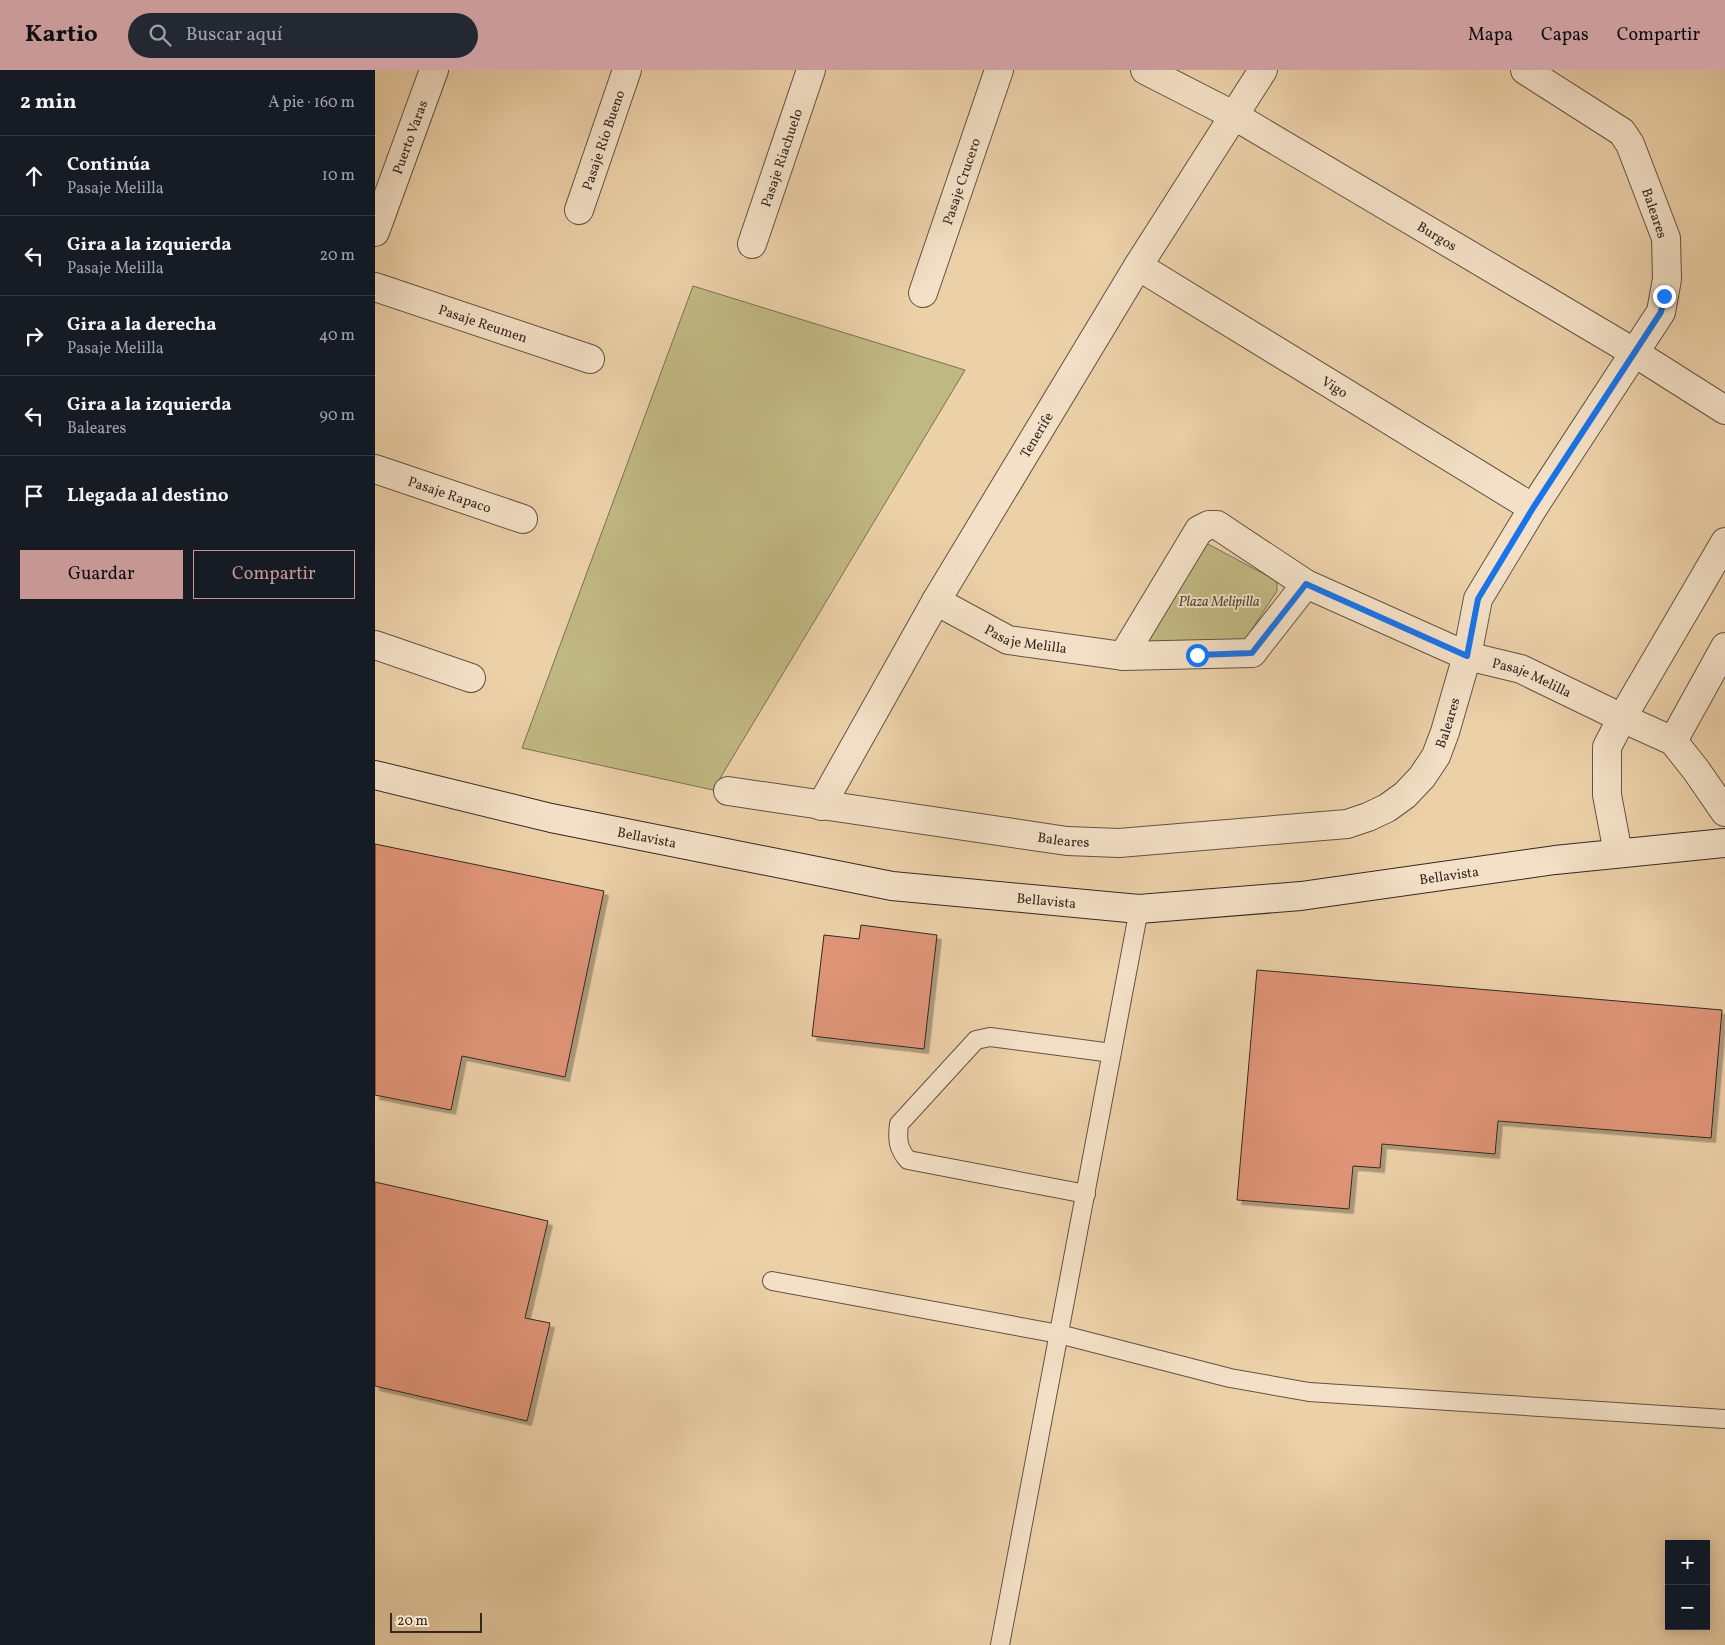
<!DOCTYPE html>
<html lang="es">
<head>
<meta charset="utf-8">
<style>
  body { margin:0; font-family:Vollkorn,serif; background:#242831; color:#f1f3f6 }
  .controls { position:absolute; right:15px; bottom:15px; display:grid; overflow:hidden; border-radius:0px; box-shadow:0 2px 12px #0003 }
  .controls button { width:45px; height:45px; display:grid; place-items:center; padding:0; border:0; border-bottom:1px solid #363941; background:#171b24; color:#f1f3f6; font:25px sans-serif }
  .scale { position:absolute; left:15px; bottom:12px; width:92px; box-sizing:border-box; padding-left:5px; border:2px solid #332921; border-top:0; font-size:14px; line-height:18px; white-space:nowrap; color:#332921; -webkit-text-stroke:4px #f3e0c6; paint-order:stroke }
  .stop { position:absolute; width:15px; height:15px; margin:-11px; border:4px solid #1a73e8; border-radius:50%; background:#fff }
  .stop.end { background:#1a73e8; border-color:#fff; box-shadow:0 1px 5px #0008 }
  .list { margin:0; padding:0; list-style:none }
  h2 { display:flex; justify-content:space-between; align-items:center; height:65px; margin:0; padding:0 20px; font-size:21px }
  h2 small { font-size:16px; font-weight:400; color:#9ea1a6 }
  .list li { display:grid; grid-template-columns:32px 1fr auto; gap:15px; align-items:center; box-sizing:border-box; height:80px; padding:0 20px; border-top:1px solid #363941 }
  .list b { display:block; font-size:19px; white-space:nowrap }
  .list p { margin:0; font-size:16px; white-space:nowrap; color:#9ea1a6 }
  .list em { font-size:16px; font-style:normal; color:#9ea1a6 }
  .actions { display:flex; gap:10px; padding:15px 20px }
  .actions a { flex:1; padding:11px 0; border:1px solid #c59692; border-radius:0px; text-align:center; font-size:18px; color:#c59692 }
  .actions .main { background:#c59692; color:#111 }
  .icon { flex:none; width:28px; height:28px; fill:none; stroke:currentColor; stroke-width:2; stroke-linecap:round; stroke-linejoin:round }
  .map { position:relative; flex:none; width:1350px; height:1575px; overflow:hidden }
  header { display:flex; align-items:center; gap:30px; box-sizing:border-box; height:70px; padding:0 25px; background:#c59692; color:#111 }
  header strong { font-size:24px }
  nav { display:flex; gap:28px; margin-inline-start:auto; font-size:18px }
  .search { width:350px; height:45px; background:#242831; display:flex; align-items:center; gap:12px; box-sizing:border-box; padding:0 18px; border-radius:28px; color:#9ea1a6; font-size:19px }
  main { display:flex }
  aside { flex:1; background:#171b24 }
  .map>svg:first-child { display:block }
  .green { fill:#c0b882; stroke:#7a7052 }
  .building { fill:#e09578; stroke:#332921; filter:url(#shadow) }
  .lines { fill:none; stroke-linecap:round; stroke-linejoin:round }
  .lane-casing { stroke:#615343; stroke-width:20 }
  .street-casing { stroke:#615343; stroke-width:30 }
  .secondary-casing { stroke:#332921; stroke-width:30 }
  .lane { stroke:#f3e0c6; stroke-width:18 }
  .street { stroke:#f3e0c6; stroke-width:28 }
  .secondary { stroke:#f3e0c6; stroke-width:28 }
  .route { stroke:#1a73e8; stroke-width:6 }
  .labels { text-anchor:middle; stroke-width:4; stroke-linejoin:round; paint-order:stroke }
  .street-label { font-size:14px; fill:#332921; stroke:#f3e0c6 }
  .park-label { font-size:14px; font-style:italic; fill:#4f4634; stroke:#f3e0c6 }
</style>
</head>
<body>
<header>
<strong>Kartio</strong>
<div class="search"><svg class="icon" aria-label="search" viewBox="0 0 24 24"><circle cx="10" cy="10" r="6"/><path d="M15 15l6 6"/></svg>Buscar aquí</div>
<nav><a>Mapa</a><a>Capas</a><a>Compartir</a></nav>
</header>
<main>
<aside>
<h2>2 min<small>A pie · 160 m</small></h2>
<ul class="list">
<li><svg class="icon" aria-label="ahead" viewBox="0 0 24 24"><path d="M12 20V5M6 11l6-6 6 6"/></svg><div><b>Continúa</b><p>Pasaje Melilla</p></div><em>10 m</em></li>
<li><svg class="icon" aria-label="left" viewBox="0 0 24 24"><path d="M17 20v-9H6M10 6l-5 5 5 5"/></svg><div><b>Gira a la izquierda</b><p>Pasaje Melilla</p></div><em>20 m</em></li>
<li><svg class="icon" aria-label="right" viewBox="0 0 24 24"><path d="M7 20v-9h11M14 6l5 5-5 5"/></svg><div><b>Gira a la derecha</b><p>Pasaje Melilla</p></div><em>40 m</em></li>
<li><svg class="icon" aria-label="left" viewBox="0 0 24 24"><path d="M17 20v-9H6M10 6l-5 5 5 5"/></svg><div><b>Gira a la izquierda</b><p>Baleares</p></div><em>90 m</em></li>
<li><svg class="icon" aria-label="arrive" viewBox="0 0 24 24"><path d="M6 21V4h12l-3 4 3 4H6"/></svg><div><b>Llegada al destino</b></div></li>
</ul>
<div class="actions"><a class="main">Guardar</a><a>Compartir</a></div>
</aside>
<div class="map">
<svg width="1350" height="1575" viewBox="0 0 1350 1575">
  <defs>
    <filter id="shadow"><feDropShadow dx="4.5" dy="4.5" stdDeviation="0" flood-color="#0004"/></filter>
  </defs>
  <rect width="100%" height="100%" fill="#ecd0a8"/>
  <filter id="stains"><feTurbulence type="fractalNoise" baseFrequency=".004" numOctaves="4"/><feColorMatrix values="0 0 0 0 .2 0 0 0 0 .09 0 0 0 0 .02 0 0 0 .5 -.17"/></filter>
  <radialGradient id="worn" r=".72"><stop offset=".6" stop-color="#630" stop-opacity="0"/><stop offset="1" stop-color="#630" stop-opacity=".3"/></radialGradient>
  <path class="green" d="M318 216 590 300 338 720 147 678Z
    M831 473 902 511V521L867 574 776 575 771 566Z"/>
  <path class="building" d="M0 774 229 821 190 1007 87 986 76 1040 0 1025Z
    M486 855 562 865 549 979 437 966 449 865 484 869Z
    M882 900 1347 940 1336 1068 1123 1051 1120 1084 1007 1074 1005 1098 978 1096 974 1139 862 1130Z
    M0 1112 173 1151 150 1248 175 1253 152 1351 0 1316Z"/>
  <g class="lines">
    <g class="lane-casing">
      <path id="lane" d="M711 1124 533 1090C523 1079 522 1069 524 1054L601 970 615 967 737 983
        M397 1211 684 1264 855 1308 934 1322 1350 1349
        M625 1575 764 839"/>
    </g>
    <g class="street-casing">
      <g id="street">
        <path id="s1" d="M770 0 858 45 1260 283 1350 340"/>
        <path id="s2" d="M204 140 252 0"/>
        <path id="s3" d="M0 162 59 0"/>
        <path id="s4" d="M377 174 436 0"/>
        <path id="s5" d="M763 196 1158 438"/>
        <path id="s6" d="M0 217 215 289"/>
        <path id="s7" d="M548 223 624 0"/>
        <path id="s8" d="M0 399 148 449"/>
        <path id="s9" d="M561 531 633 570 748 586 877 583 931 514"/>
        <path d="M0 575 96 608"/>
        <path id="s10" d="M748 586 824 460 834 455H842L931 514 1092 586 1146 599 1247 648 1298 671 1321 700 1350 742"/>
        <path d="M1298 671 1350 577"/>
        <path id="s11" d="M353 721 692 771 744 773 972 754 993 747 1012 738 1030 725 1047 707 1061 686 1070 662 1092 586 1103 529 1158 438 1286 242 1292 209 1291 168 1255 74 1247 62 1150 0"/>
        <path id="s12" d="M446 736 561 531 763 196 888 0"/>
        <path d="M1243 783 1232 725V677L1247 648 1350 472"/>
      </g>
    </g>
    <g class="secondary-casing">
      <g id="secondary">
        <path id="s13" d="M0 705 176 748 517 816 764 839 926 826 1180 790 1350 773"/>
      </g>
    </g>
    <use href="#lane" class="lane"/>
    <use href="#street" class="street"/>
    <use href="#secondary" class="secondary"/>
  </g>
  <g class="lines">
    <path class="route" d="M822 585 877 583 931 514 1092 586 1103 529 1158 438 1286 242 1289 226"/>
  </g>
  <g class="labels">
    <g class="street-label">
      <text dy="5" stroke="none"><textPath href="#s3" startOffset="101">Puerto Varas</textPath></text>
      <text dy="5" stroke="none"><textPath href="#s2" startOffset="74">Pasaje Río Bueno</textPath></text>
      <text dy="5" stroke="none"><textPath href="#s4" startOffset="91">Pasaje Riachuelo</textPath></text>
      <text dy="5" stroke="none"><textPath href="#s7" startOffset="118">Pasaje Crucero</textPath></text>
      <text transform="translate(1280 143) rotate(71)" y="5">Baleares</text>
      <text dy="5" stroke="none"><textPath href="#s1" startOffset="336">Burgos</textPath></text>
      <text dy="5" stroke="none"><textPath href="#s6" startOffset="114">Pasaje Reumen</textPath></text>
      <text dy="5" stroke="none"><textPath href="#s5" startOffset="231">Vigo</textPath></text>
      <text dy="5" stroke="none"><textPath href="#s12" startOffset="429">Tenerife</textPath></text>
      <text dy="5" stroke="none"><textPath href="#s8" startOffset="79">Pasaje Rapaco</textPath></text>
      <text dy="5" stroke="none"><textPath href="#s9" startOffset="99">Pasaje Melilla</textPath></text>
      <text dy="5" stroke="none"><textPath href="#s10" startOffset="518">Pasaje Melilla</textPath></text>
      <text dy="5" stroke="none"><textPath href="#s11" startOffset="774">Baleares</textPath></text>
      <text dy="5" stroke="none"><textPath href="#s13" startOffset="279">Bellavista</textPath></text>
      <text dy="5" stroke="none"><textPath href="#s11" startOffset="339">Baleares</textPath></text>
      <text dy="5" stroke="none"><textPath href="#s13" startOffset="1089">Bellavista</textPath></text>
      <text dy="5" stroke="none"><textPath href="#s13" startOffset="684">Bellavista</textPath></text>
    </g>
    <g class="park-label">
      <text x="844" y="536">Plaza Melipilla</text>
    </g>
  </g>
  <rect width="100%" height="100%" filter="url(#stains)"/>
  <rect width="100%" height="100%" fill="url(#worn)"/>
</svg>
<div class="controls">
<button>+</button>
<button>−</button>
</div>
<div class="scale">20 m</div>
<div class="stop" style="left:822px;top:585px"></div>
<div class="stop end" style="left:1289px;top:226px"></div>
</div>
</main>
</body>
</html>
